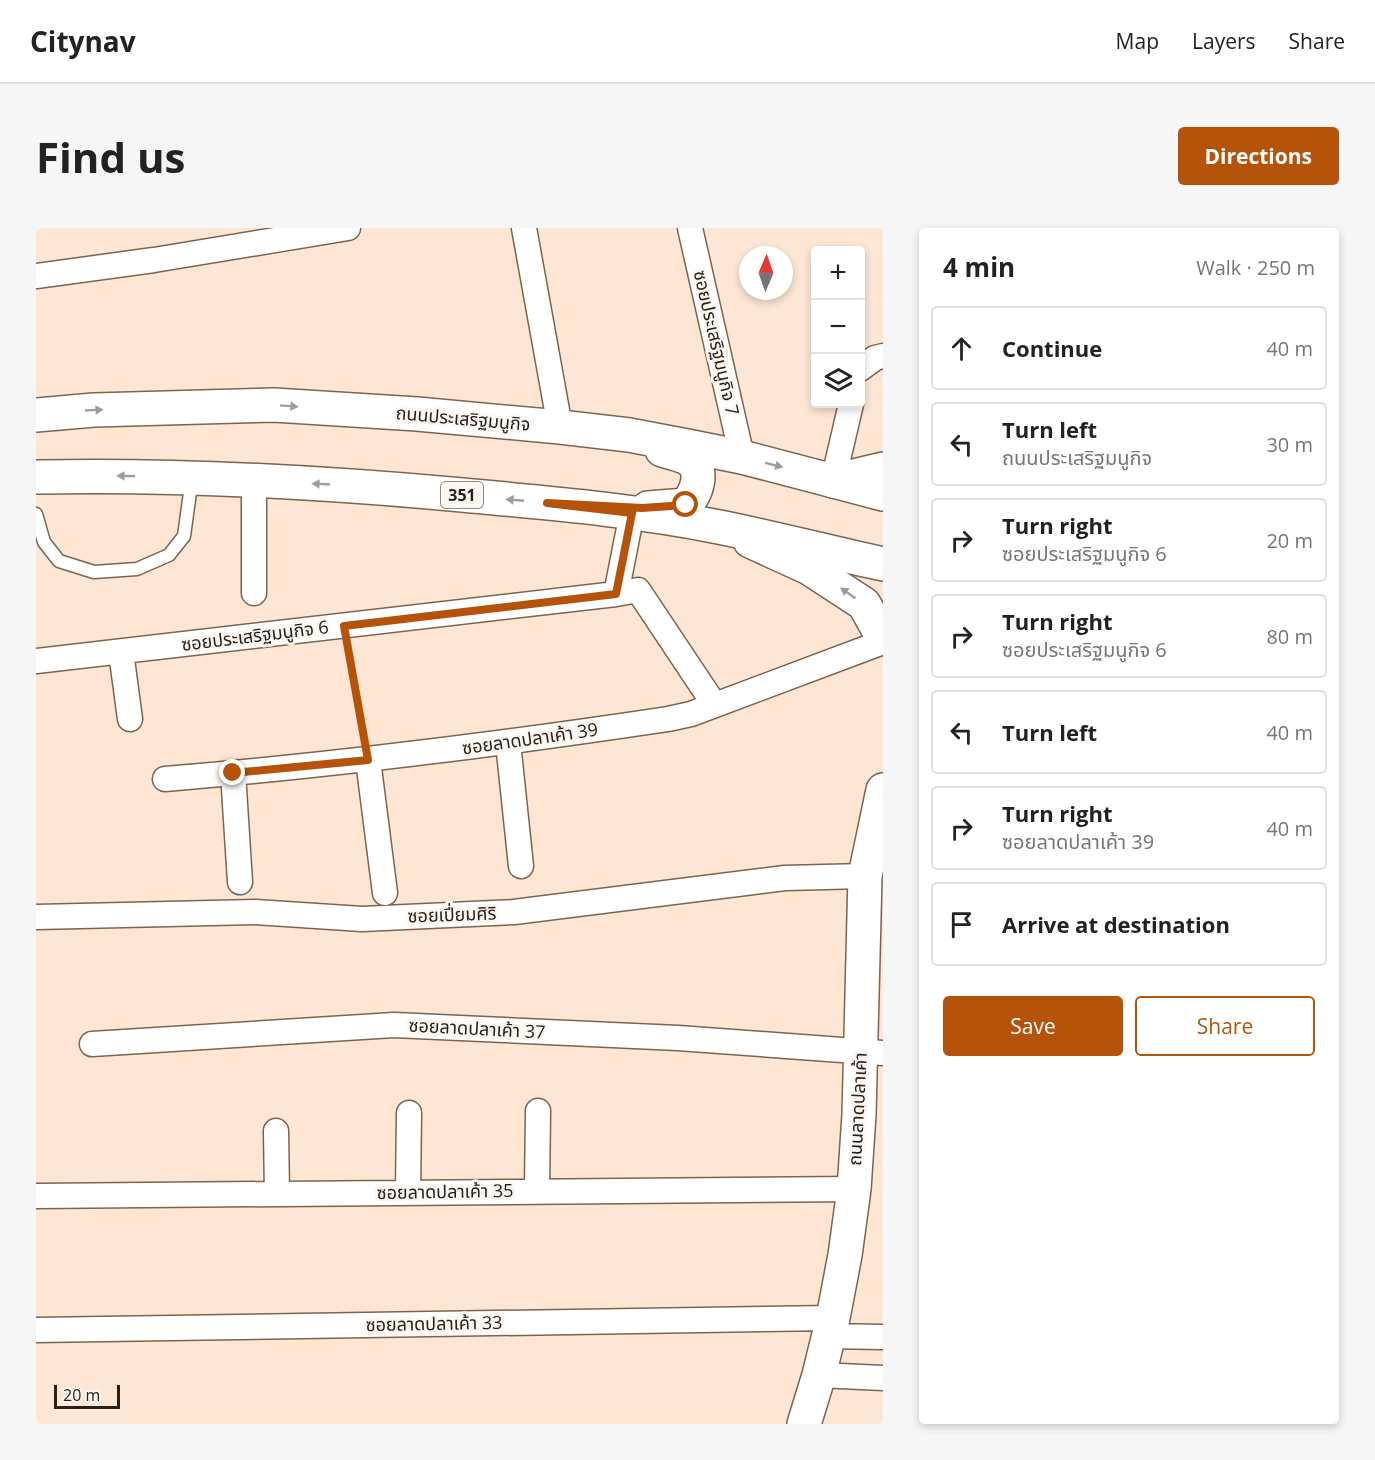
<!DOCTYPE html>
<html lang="en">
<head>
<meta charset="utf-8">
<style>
  body { margin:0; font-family:"Open Sans","Noto Sans Thai",sans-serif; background:#f6f6f6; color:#222 }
  .controls { position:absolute; right:18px; top:18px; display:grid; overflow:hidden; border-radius:6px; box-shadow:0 3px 9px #0003 }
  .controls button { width:54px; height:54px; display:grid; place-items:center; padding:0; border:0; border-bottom:2px solid #e0e0e0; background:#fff; color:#222; font:30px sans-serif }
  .compass { position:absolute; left:703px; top:18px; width:54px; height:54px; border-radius:50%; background:#fff; box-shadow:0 3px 9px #0003; rotate:2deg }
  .scale { position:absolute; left:18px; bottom:15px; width:66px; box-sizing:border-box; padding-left:6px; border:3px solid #2b2018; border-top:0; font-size:16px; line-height:21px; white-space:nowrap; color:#2b2018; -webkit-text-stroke:4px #fdf7f2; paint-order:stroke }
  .stop { position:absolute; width:18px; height:18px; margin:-14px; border:4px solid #b45309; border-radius:50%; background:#fff }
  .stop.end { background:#b45309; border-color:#fff; box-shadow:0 2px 6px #0008 }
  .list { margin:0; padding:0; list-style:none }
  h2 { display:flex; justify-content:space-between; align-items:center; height:78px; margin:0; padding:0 24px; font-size:26px }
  h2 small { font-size:20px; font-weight:400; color:#767676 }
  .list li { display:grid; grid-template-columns:39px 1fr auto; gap:18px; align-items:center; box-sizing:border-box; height:84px; margin:0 12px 12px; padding:0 12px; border:2px solid #e0e0e0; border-radius:6px }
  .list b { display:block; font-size:22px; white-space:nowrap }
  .list p { margin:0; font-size:20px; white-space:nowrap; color:#767676 }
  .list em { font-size:20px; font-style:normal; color:#767676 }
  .actions { display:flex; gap:12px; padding:18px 24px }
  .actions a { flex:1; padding:14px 0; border:2px solid #b45309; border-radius:6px; text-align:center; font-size:21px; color:#b45309 }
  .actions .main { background:#b45309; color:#fff }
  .icon { flex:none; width:33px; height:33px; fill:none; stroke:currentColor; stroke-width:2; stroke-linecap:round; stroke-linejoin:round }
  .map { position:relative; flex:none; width:847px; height:1196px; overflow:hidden; border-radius:6px }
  header { display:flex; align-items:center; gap:36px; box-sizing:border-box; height:84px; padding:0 30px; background:#fff; border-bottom:2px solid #e0e0e0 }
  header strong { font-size:28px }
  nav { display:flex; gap:33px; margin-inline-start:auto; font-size:21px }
  .intro { display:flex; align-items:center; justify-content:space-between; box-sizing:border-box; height:144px; padding:0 36px }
  h1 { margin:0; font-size:42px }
  .button { padding:15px 27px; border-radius:6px; background:#b45309; color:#fff; font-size:21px; font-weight:700 }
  main { display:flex; gap:36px; padding:0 36px }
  aside { flex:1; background:#fff; border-radius:6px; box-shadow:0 3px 9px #0003 }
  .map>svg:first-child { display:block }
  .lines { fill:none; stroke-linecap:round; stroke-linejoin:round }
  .lane-casing { stroke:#7d644f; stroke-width:15 }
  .street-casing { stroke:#7d644f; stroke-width:27 }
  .secondary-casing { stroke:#7d644f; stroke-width:36 }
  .primary-casing { stroke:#7d644f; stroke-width:36 }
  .path { stroke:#bba898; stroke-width:4; stroke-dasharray:1.5 4.5; stroke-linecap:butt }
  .lane { stroke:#fff; stroke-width:12 }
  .street { stroke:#fff; stroke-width:24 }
  .secondary { stroke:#fff; stroke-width:33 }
  .primary { stroke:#fff; stroke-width:33 }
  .oneway { fill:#a09b97 }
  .route { stroke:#b45309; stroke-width:8 }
  .labels { text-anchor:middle; stroke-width:6; stroke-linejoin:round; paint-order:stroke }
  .shield { fill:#fdf7f2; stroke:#6a6059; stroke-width:1.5 }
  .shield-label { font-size:16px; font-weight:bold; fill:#2b2018 }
  .street-label { font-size:18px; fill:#2b2018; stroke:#fdf7f2 }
</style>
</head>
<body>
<header>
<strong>Citynav</strong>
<nav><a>Map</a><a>Layers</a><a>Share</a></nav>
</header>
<div class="intro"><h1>Find us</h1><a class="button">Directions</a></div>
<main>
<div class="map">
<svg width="847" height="1196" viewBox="0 0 847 1196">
  <rect width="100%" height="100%" fill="#fde6d3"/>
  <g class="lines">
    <g class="lane-casing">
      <path id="lane" d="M0 286 8 314 23 333 58 344 101 341 133 327 148 308 156 250"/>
    </g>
    <g class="street-casing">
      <path id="street" d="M488 0 524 199
        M654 0 706 229
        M0 48 118 32 312 0
        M824 141 839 130 847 128
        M218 252V365
        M797 253 815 176
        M580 366 602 362 678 476
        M85 424 94 491
        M0 433 580 366 596 285
        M472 515 485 638
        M332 532 349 665
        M197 545 204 654
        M129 551C298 537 465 516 632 491L655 486 847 414
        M0 689 219 684 326 691 478 684 717 654 749 650 829 648
        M56 816 358 797 642 810 847 825
        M240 903 241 966
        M501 962 502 883
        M372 964 373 885
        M0 968 818 961
        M0 1102 797 1090
        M792 1108 847 1109
        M783 1147 847 1150"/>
    </g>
    <g class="secondary-casing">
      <path id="secondary" d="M797 253 847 241
        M714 313 773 340 828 376 847 410
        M768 1196 783 1147 797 1090 809 1027 818 961 823 887 829 648 847 562"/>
    </g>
    <g class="primary-casing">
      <path id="primary" d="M0 187 58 182 238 177 381 186 524 199 593 207 651 218 706 229 847 266
        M0 249C143 246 284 254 426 267 512 275 599 282 683 299 738 310 792 324 847 336
        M612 280 650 277C662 263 670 239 649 229 641 226 633 224 626 222"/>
    </g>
    <path class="path" d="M312 420 328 510"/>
    <use href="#lane" class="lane"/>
    <use href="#street" class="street"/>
    <use href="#secondary" class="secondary"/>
    <use href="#primary" class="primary"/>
  </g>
  <defs><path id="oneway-solid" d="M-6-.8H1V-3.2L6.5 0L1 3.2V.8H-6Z" transform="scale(1.5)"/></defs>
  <g class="oneway">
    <use href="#oneway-solid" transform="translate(253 178) rotate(4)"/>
    <use href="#oneway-solid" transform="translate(58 182) rotate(-3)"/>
    <use href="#oneway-solid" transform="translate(738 237) rotate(14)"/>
    <use href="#oneway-solid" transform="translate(90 248) rotate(-179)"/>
    <use href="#oneway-solid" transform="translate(285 256) rotate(-177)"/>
    <use href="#oneway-solid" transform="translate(479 272) rotate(-175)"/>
    <use href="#oneway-solid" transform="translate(812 365) rotate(-145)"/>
  </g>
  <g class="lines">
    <path class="route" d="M197 545 332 532 308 398 580 366 596 285 511 275 606 280 650 277"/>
  </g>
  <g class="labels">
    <rect class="shield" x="405" y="254" width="42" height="26" rx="4.5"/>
    <g class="shield-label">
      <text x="426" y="273">351</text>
    </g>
    <g class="street-label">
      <text transform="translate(680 115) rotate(77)" y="6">ซอยประเสริฐมนูกิจ 7</text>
      <text transform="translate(427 191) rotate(5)" y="6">ถนนประเสริฐมนูกิจ</text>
      <text transform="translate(219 408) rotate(-7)" y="6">ซอยประเสริฐมนูกิจ 6</text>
      <text transform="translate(494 511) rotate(-8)" y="6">ซอยลาดปลาเค้า 39</text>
      <text transform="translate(416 687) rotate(-2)" y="6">ซอยเปี่ยมศิริ</text>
      <text transform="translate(441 801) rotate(3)" y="6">ซอยลาดปลาเค้า 37</text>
      <text transform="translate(822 881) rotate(-87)" y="6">ถนนลาดปลาเค้า</text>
      <text transform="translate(409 964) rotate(-1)" y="6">ซอยลาดปลาเค้า 35</text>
      <text transform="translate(398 1096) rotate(-1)" y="6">ซอยลาดปลาเค้า 33</text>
    </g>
  </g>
</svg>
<div class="controls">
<button>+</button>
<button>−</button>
<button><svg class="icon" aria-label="layers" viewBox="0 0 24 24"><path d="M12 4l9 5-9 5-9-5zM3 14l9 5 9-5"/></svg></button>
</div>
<svg class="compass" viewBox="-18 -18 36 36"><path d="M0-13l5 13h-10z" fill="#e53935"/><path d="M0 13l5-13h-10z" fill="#767676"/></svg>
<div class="scale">20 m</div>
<div class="stop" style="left:650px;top:277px"></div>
<div class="stop end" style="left:197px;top:545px"></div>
</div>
<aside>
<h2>4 min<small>Walk · 250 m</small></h2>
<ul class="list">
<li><svg class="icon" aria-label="ahead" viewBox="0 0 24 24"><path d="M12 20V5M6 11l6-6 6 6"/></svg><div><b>Continue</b></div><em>40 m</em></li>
<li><svg class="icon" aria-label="left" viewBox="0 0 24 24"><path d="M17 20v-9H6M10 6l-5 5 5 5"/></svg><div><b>Turn left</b><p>ถนนประเสริฐมนูกิจ</p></div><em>30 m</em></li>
<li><svg class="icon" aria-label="right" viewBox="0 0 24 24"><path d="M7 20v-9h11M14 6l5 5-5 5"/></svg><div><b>Turn right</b><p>ซอยประเสริฐมนูกิจ 6</p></div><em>20 m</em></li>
<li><svg class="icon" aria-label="right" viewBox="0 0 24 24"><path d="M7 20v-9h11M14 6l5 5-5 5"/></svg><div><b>Turn right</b><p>ซอยประเสริฐมนูกิจ 6</p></div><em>80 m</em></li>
<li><svg class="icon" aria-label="left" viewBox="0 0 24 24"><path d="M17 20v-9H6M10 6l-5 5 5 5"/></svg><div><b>Turn left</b></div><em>40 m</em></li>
<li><svg class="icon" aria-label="right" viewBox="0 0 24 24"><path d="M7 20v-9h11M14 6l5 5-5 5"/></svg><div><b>Turn right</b><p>ซอยลาดปลาเค้า 39</p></div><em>40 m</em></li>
<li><svg class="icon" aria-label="arrive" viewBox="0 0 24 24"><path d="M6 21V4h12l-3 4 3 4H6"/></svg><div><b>Arrive at destination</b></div></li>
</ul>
<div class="actions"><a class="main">Save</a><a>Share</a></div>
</aside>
</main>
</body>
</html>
